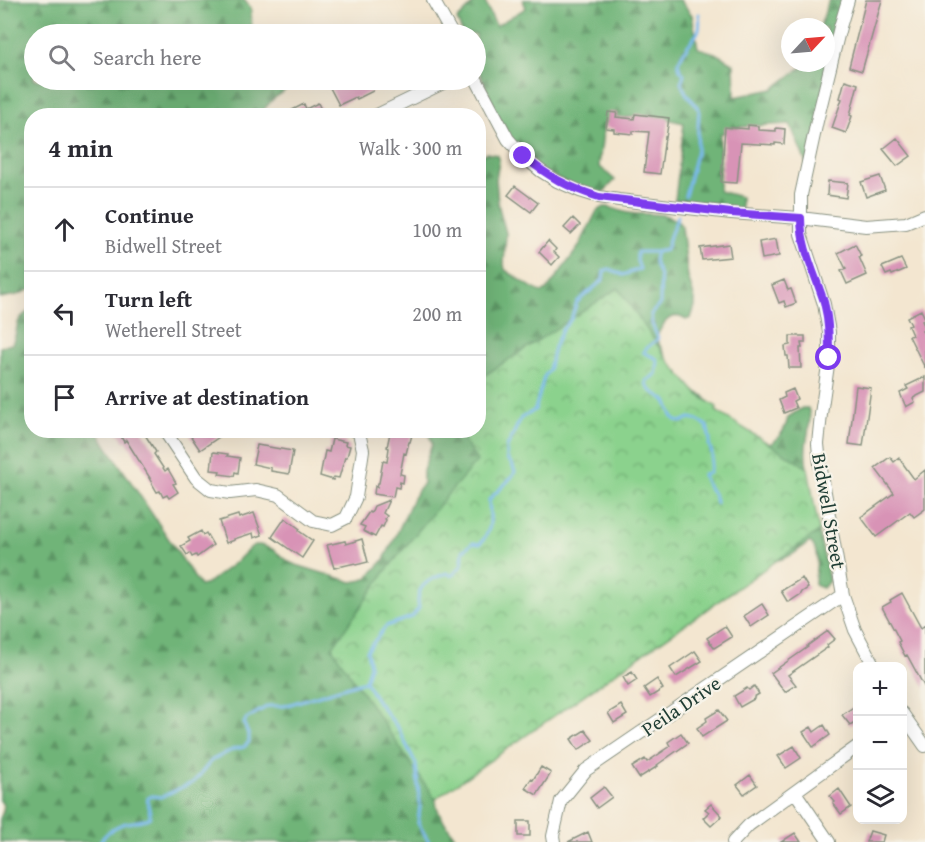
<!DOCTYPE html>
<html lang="en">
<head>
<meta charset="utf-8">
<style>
  body { margin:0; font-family:"Gentium Book Plus",serif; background:#f7f7f7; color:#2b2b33 }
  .controls { position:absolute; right:18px; bottom:18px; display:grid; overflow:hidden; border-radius:12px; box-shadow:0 6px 24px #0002 }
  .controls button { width:54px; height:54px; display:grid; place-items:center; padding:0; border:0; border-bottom:2px solid #e1e1e2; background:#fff; color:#2b2b33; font:30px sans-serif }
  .compass { position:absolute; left:781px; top:18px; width:54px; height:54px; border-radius:50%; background:#fff; box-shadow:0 6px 24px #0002; rotate:64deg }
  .stop { position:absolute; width:18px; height:18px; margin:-14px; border:4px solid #7c3aed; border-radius:50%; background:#fff }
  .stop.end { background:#7c3aed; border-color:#fff; box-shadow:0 2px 6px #0008 }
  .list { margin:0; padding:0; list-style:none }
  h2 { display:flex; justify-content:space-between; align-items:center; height:78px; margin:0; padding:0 24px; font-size:26px }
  h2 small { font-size:20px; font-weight:400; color:#7c7c81 }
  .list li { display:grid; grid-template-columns:39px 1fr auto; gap:18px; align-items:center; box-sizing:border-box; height:84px; padding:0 24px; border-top:2px solid #e1e1e2 }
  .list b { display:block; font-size:22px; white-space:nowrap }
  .list p { margin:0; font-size:20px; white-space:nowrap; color:#7c7c81 }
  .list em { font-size:20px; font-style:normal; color:#7c7c81 }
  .icon { flex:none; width:33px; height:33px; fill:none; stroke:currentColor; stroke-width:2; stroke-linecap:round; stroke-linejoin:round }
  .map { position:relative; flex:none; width:925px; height:842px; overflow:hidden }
  .search { position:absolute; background:#fff; box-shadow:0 6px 24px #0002; left:24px; top:24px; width:462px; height:66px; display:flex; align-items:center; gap:15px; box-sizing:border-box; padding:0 21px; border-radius:33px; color:#7c7c81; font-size:22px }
  .panel { position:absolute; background:#fff; box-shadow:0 6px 24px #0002; left:24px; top:108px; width:462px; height:330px; border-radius:24px }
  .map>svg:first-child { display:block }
  .forest { fill:url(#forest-firs); stroke:#487856; stroke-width:1.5 }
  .park { fill:url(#park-crowns); stroke:#558860; stroke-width:1.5 }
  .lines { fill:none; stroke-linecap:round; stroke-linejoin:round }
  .stream { stroke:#7abaee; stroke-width:3 }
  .building { fill:#d893b6 }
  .minor-casing { stroke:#899282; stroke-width:14 }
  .minor { stroke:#fff; stroke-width:12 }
  .route { stroke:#7c3aed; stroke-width:8 }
  .labels { text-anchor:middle; stroke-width:4.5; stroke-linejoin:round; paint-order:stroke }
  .street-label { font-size:20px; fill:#1f3d34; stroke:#f7f3e8 }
</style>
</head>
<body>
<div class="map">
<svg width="925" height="842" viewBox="0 0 925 842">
  <defs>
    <pattern id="forest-firs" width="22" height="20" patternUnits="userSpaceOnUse" patternTransform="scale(1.5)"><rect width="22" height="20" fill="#70b478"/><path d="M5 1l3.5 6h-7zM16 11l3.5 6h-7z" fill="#5b9463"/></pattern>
    <pattern id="park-crowns" width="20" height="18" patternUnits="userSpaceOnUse" patternTransform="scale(1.5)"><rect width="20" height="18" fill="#8bd28d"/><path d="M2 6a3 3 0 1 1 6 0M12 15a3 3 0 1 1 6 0" fill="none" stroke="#71ac74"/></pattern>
  </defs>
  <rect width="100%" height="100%" fill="#f7f3e8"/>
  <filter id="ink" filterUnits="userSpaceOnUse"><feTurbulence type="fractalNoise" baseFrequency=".0167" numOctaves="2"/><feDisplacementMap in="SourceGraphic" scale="12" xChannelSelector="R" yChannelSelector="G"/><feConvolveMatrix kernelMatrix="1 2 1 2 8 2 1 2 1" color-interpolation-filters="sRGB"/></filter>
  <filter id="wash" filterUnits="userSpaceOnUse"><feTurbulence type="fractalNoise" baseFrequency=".008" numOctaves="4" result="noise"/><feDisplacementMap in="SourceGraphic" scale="24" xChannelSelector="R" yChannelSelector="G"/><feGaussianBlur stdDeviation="1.35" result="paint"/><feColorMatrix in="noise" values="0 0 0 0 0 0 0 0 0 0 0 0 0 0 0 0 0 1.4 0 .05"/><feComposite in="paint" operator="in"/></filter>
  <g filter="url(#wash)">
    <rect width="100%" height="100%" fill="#f3e6d0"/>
    <path class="forest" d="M0 0H244L251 8 252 34H34V80H290L291 84 282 93 273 99 259 115 32 116 31 289 17 295 0 298Z
      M477 0H484L496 26 526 8 523 0H680L692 15 698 48 715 53 734 64 735 97 773 89 807 63H826V27H820L829 0H851L807 165 790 124 738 127 720 134 719 191 741 197V213L712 203 675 200 684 123 649 115H638L604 123 599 166 615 180 599 197 541 171 504 132 476 63V34H463L457 20Z
      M486 153 497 155 499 161 496 179 498 204 506 233 504 264 505 270C513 274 537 293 542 292 544 292 545 291 547 290L578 248 597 211C601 209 601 207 606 207 613 207 621 212 629 213 646 216 672 209 682 227L688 277 695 300V306L691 318 686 320C670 309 662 325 656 338L681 385 703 395 727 423 770 444C780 438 786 428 788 417L802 408H808C813 420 806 436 806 449 805 455 806 461 807 467 811 506 822 543 829 581L823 588 815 585C814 572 822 552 810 542L793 554 782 559 770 562 436 798C435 814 451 830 459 842H0C0 835 0 827 0 820 2 811 7 810 0 800V347L12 344C21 327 11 322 31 310L32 430 97 431 200 586 205 585 237 561 250 548 254 545H260L272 549 291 563 296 565 352 582 363 580 368 577 383 561 394 540 413 498 423 483V471L432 444 428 431 478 430V165L481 156Z"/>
    <path class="park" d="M618 288 668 360 698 395 717 407 716 411 808 468 819 531 435 799 332 648 385 572 448 494 477 461 458 431 478 430 479 379Z"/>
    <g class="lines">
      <path class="stream" d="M685 196 697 150 699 109 686 93 681 83 684 74 680 70 678 63C680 59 682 54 685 50 695 34 702 35 699 14
        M656 252C651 265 658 267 660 277 661 282 660 298 660 304L651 314 652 324 658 338C654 344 646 346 643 352 657 361 660 353 656 374L646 381C647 393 658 393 665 400 671 406 669 417 677 421 682 424 685 419 690 418 696 418 702 423 707 426L710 440 709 445C715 459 711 458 709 473L703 474C704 486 716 492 716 503
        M100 842C104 834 118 824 127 823 136 821 142 822 150 817 151 809 146 806 148 798L152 796 161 797 194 782 212 760 234 749 244 747 249 742V736L244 724 246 719 268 706H284L365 681
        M429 842 418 823 420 806 416 764 398 728 378 702 365 681 370 666 367 651 386 626 412 617 419 608C414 586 429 579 447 573L452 576 462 565 463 551 472 543 480 544C494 527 490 520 489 500 496 491 511 481 515 472L512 464 507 459V447L521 418 535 410 544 377 549 370 554 347 562 330 571 319 577 302 603 280 604 271 609 269 623 275 640 269 637 261V252H656L666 250 670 236 678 216"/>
    </g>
    <g id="blocks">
      <path class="building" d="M866 0H882L862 71 849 67Z
        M338 80H348L349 82 355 80H368L373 91 357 99 356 97 339 105 328 84Z
        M845 80 858 84 850 115 852 116 846 133 832 128 842 99 840 98Z
        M318 103 324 116H293L294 115 292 110 304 104 306 109Z
        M608 112 617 113 616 117 634 119 635 114 669 118 666 138 665 137 660 174 644 172 649 132 633 131V134L614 132V129L606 128Z
        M748 125 758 126V130L776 131V128L785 129 784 144 775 143V145L741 143 737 183 721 182 725 127 748 129Z
        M897 138 911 156 897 166 883 149Z
        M880 176 885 190 866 197 861 182Z
        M828 181 848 183 846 198 827 195Z
        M515 186 538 203 531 212 508 195Z
        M573 218 580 225 571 234 564 228Z
        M776 239 779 256 762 259 759 242Z
        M548 241 556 249 554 252 559 257 552 265 539 252Z
        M729 244 731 257 702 260 700 248Z
        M855 244 861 256 859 257 867 275 847 284 841 271 846 269 838 253Z
        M901 259 906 269 892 275 891 273 886 275 882 267Z
        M784 280 788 290 791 289 796 303 786 307 784 301 779 303 772 285Z
        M921 310 925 318V320L922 321 925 327V330L922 331 925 336V368L909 336 912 335 908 326 911 325 907 317Z
        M790 336H805V343H801L802 348H800L801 368H789L788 356H786L785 346 790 345Z
        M925 377V392L913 398 915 402 906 407 900 393 908 389 906 386Z
        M856 386 871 388 863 446 849 444Z
        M793 389 797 399 793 401 796 408 784 413 779 400 785 397 784 393Z
        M117 430H142L156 452 154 454 165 471 168 469 176 483 173 484 178 492 169 498 167 495 163 497 160 491 157 492 149 478H150L126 440 124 442Z
        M190 430H210L212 433 215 431 219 437 200 450 190 435 192 434Z
        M395 430H411L410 434 412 435 410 442H409L406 454 404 453 400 474 404 475 403 483 400 482 399 488 395 487 393 497 374 494 375 486 377 487 378 483H379L383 461 387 462 389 448 387 447 390 433 394 434Z
        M332 439 346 442 345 445 350 446 347 457H345L339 478 334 477 333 480 320 476 325 451 329 452Z
        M257 445 293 451 289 474 271 471V468L253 464Z
        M213 452 228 454 227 456 240 458 238 473 235 472 234 476 219 474 220 471 211 470Z
        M890 457 894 462 899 458 914 479 925 470V509L914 517 910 512 876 537 861 517 894 493 875 468Z
        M389 500 383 513 387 516 385 519 386 520 383 527 381 526 375 537 363 531 365 527 360 525 369 512 371 513 374 506Z
        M254 513 262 535 254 538 253 533 234 539 235 540 226 543 219 521 238 515 239 518Z
        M285 518 300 529 299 531 313 541 302 558 272 537Z
        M201 531 203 535 206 533 213 545 197 557 196 555 192 557 190 553 187 555 181 546 190 541 188 538Z
        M362 539 368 562 356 565 355 563 334 568 327 545 345 541 346 544Z
        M802 578 808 588 802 592 801 594 789 602 788 601H787L781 591Z
        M902 593 921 628 925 625V688L907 655 905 656 898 642 900 641 882 607 891 602 890 600Z
        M762 604 769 615 751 627 744 616Z
        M725 626 732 637 714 648 707 638Z
        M828 631 835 639 827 645 828 647 788 675 796 685 785 692 771 673 808 647 807 646Z
        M695 651 702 661 676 677 670 668Z
        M632 672 637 680 628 686 623 677Z
        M657 679 663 689 650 697 644 688Z
        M754 686 759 694 754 697V699L740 707 734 696 747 688 749 690Z
        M858 704V720L850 725 842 715Z
        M621 705 627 715 614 723 608 713Z
        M719 710 727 721 702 737 697 728 707 721 706 718Z
        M824 725 830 735 813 747 803 732 811 727 814 732Z
        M585 730 593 740 578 750 571 739Z
        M681 733 688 743 657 765 658 766 639 778 632 767 645 759 647 762 662 752H661L670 746 668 742Z
        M794 746 801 758 786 768 778 756Z
        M541 767 551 773 537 795 525 788 531 779 533 780Z
        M750 775 757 785 744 794 737 785Z
        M604 787 612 797 597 808 590 798Z
        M839 789 851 807 841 814 833 803 835 802 830 796Z
        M711 804 722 816 711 826 703 818 709 812 705 809Z
        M518 821H530V836H518Z
        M870 831 884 835 882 842H866Z
        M588 832 592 842H568Z
        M795 833 801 842H781Z"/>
    </g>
  </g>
  <g filter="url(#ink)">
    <use href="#blocks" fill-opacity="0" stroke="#899282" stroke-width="1.5"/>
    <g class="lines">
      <g class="minor-casing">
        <path id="minor" d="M433 0 452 34
          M848 0 840 27 817 121 801 195V234L824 304 829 332V358L821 414 818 444 820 464 843 595 855 630 874 666
          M476 79 508 139 523 156 541 171 557 181 580 191 599 197 619 200 731 213 800 218 866 226 906 223 925 215
          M375 116 449 80
          M164 430 196 478 211 490 230 493 256 490 278 495 313 521 332 525 346 518 356 497 363 450 359 433 354 430
          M902 713 925 746
          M795 792 829 842
          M554 842 553 836 561 801 586 770 843 595
          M733 842 749 825 858 746"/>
      </g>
      <use href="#minor" class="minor"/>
    </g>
  </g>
  <g class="lines" filter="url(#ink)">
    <path class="route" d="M523 156C549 177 567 187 599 197L731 213 801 218C801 247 815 274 824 302 829 321 829 339 829 358"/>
  </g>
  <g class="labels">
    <g class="street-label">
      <text transform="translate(829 511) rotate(80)" y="7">Bidwell Street</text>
      <text transform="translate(681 706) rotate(-34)" y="7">Peila Drive</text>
    </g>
  </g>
</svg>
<div class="controls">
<button>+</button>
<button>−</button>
<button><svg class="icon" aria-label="layers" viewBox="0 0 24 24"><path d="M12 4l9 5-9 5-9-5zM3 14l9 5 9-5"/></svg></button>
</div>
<svg class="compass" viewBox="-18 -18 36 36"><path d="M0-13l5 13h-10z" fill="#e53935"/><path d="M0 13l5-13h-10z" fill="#7c7c81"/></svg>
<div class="stop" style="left:829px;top:358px"></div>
<div class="stop end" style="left:523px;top:156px"></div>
<div class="search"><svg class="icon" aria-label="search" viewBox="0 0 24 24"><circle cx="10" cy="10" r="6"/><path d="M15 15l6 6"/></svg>Search here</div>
<section class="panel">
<h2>4 min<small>Walk · 300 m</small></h2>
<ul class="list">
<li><svg class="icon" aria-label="ahead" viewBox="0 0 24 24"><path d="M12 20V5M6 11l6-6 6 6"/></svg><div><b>Continue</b><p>Bidwell Street</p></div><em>100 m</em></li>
<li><svg class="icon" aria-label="left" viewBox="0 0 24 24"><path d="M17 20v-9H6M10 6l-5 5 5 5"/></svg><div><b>Turn left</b><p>Wetherell Street</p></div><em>200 m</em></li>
<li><svg class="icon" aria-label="arrive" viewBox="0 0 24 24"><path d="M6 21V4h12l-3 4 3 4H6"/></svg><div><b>Arrive at destination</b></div></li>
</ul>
</section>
</div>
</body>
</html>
